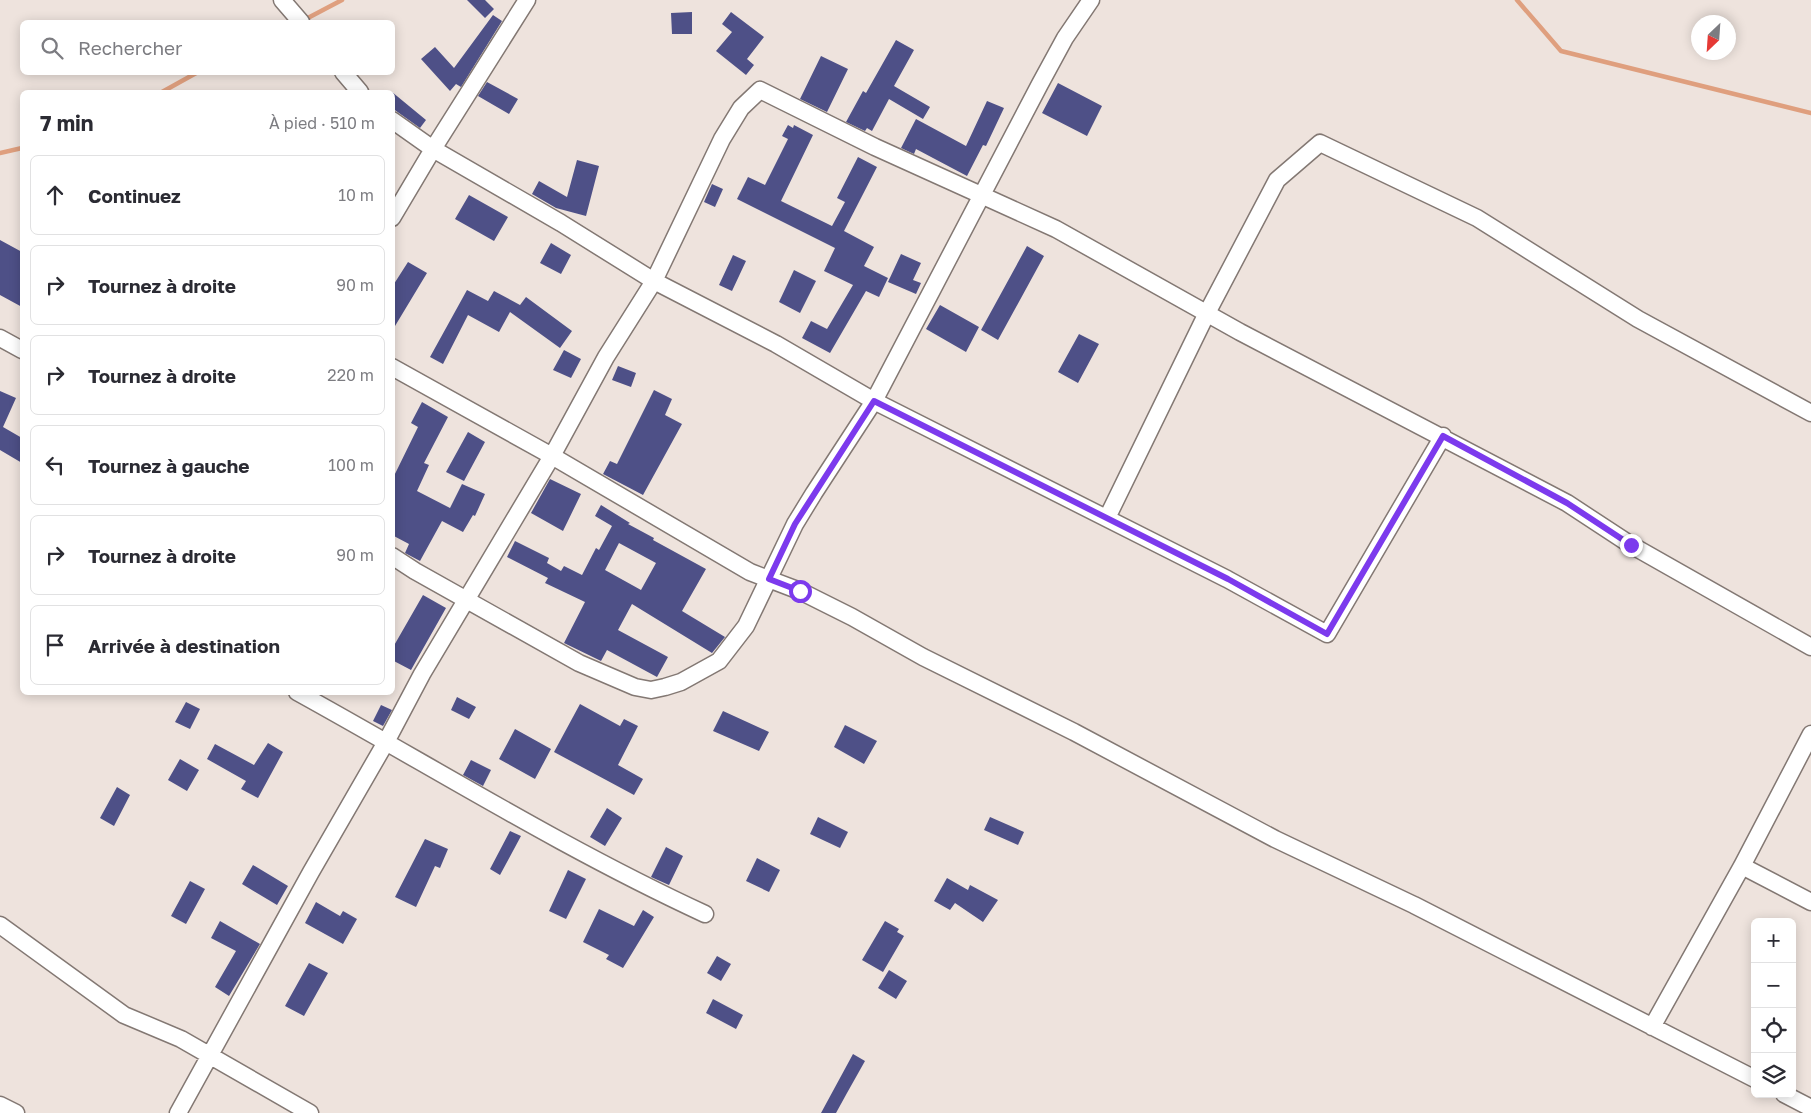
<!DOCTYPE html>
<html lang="fr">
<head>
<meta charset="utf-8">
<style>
  body { margin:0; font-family:"Golos Text",sans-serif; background:#f7f7f7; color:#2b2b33 }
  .controls { position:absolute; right:15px; bottom:15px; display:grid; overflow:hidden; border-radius:8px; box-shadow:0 2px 12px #0003 }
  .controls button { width:45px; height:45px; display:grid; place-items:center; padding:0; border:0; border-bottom:1px solid #e1e1e2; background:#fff; color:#2b2b33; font:25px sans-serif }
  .compass { position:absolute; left:1691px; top:15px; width:45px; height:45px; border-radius:50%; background:#fff; box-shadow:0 2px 12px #0003; rotate:205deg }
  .stop { position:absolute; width:15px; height:15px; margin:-11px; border:4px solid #7c3aed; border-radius:50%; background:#fff }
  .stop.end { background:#7c3aed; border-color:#fff; box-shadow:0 1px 5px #0008 }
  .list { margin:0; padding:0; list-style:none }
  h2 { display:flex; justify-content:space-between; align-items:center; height:65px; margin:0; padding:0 20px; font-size:21px }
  h2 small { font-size:16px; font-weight:400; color:#7c7c81 }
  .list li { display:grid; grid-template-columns:32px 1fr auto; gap:15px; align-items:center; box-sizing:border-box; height:80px; margin:0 10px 10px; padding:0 10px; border:1px solid #e1e1e2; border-radius:8px }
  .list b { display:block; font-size:19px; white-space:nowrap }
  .list em { font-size:16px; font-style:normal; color:#7c7c81 }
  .icon { flex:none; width:28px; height:28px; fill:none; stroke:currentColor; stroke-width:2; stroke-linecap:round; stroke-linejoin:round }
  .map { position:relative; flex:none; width:1811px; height:1113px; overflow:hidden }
  .search { position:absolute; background:#fff; box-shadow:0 2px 12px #0003; left:20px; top:20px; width:375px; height:55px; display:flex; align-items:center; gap:12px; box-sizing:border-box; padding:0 18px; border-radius:8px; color:#7c7c81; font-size:19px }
  .panel { position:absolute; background:#fff; box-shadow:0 2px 12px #0003; left:20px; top:90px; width:375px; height:605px; border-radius:8px }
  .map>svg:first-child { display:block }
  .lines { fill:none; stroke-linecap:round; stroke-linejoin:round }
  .stream { stroke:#df9f7e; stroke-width:4.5 }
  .building { fill:#4e5087; fill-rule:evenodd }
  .minor-casing { stroke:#837873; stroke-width:19 }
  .minor { stroke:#fff; stroke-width:16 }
  .route { stroke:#7c3aed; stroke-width:6 }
</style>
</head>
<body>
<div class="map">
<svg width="1811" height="1113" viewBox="0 0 1811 1113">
  <rect width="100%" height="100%" fill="#eee3dd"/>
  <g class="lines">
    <path class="stream" d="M1517 0 1561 51 1811 113
      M304 20 342 0
      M162 92 198 72
      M0 153 22 148"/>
  </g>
  <path class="building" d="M467 0H485L494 9 485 18Z
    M692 12V34H672L671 13Z
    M731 12 764 37 747 59 754 65 746 75 716 51 732 32 722 24Z
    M493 15 502 21 461 87 456 84 450 91 421 59 435 47 454 68Z
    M896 40 914 50 894 86 930 107 923 119 889 99 872 131 867 128 865 131 846 122 863 91 866 93Z
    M821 56 848 69 827 112 800 99Z
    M487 82 518 99 509 114 478 96Z
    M1058 83 1102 106 1087 136 1042 113Z
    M392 92 426 120 420 128 392 108Z
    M987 101 1004 108 986 146 983 145 967 176 916 149 914 154 901 148 916 119 966 146Z
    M788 125 793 128 794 125 813 135 781 201 832 226 845 202 837 198 858 157 877 167 844 231 874 247 864 266 888 278 879 297 866 291 830 353 802 338 811 321 827 329 853 285 824 271 835 248 737 199 748 177 765 185 788 139 782 136Z
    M577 160 599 166 586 216 556 208 532 194 539 181 567 197Z
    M712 184 723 189 715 207 704 202Z
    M469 195 508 217 494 241 455 219Z
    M0 240 22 252V307L0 295Z
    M551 243 571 255 561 274 540 263Z
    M1027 246 1044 256 998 340 981 330Z
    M901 254 921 263 913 280 921 283 916 294 888 282Z
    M733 255 746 261 732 291 719 285Z
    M408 262 427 273 392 331V287Z
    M794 270 816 281 800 313 779 302Z
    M467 290 488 301 494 291 520 305 526 297 572 331 560 348 510 312 499 332 468 315 443 364 430 357Z
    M940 305 979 327 966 352 926 329Z
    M1079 334 1099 344 1078 383 1058 372Z
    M564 350 581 359 571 378 553 370Z
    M618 366 636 373 631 387 612 380Z
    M654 390 672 399 665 415 682 424 643 495 603 474 610 461 617 464Z
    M0 391 16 398 3 427 22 438V463L0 450Z
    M422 402 448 417 424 463 429 465 417 491 450 508 462 484 485 494 475 516 473 515 463 532 442 521 420 561 405 553 409 544 392 535V480L418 427 411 423Z
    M468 432 485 442 464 481 446 472Z
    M550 479 581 494 563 531 531 513Z
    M601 505 630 523 628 524 654 538 653 540 706 569 682 611 725 637 712 653 632 604 618 630 668 657 657 677 607 650 601 661 564 643 585 602 545 583 548 578 507 557 515 541 549 558 547 563 561 571 564 566 582 575 596 548 599 550 612 526 595 516ZM619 543 656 563 641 590 605 570Z
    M423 595 446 608 411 670 392 660V649Z
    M457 697 476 707 469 719 451 710Z
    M186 702 200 709 190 729 175 722Z
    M580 704 620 726 624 719 638 726 618 765 643 779 634 795 554 752Z
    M381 705 392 710 383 726 373 721Z
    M723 711 769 732 759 751 713 731Z
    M845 725 877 741 864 764 834 747Z
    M515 729 551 749 535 779 499 759Z
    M268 743 283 752 258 798 241 789 246 781 207 759 215 744 254 765Z
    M180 759 199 770 187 791 168 780Z
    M471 760 491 770 483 786 463 775Z
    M117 787 130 795 114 826 100 818Z
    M607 808 622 818 605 846 590 837Z
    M818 817 848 832 840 848 810 834Z
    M990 817 1024 832 1018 845 984 830Z
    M510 831 521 836 500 875 490 869Z
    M425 839 448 849 440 868 435 866 416 907 395 897Z
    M666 847 683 856 669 885 651 877Z
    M757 858 780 870 769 892 746 881Z
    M253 865 288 886 277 905 242 884Z
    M568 870 586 879 566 919 549 911Z
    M947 878 968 890 970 885 998 900 983 922 955 903 950 910 934 901Z
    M190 881 205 889 186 924 171 916Z
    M316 902 340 916 343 911 357 919 343 944 305 923Z
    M599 909 634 926 643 910 654 917 623 968 606 959 609 955 583 942Z
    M220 921 260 944 229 996 215 987 236 951 211 938Z
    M885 921 899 929 897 932 904 936 883 972 862 960Z
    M717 956 731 964 721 981 707 973Z
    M309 963 328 973 304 1016 285 1006Z
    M889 970 907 981 896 999 878 988Z
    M713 999 743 1015 736 1029 706 1013Z
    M853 1054 865 1061 847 1093 836 1113H821Z"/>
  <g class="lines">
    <g class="minor-casing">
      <path id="minor" d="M282 0 301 22
        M343 72 360 92
        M392 120 433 149 561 223 654 281 776 344 874 401 1227 579 1327 634 1443 436
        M392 218 433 149 527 0
        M0 338 22 350
        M392 367 552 456 750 572 800 591 852 617 923 657 1074 732 1275 839 1414 905 1755 1079
        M1107 518 1207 313 1277 180 1320 143 1477 218 1638 319 1811 413
        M392 556 415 571 579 663 635 687 651 690 665 687 681 682 719 661 746 626 795 524 814 493 874 401 1040 84 1065 38 1091 0
        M297 692C433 767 564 849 705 914
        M1742 866 1811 902
        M0 925 124 1015 181 1039 310 1113
        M1652 1027 1742 866 1811 734
        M1784 1094 1811 1108
        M0 1105 16 1113
        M178 1113 311 872 386 742 422 674 552 456 606 357 654 281 722 139 741 108 760 90 875 147 1056 229 1240 332 1567 503 1631 545 1811 647"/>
    </g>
    <use href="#minor" class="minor"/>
  </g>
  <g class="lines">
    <path class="route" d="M800 591 769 579 795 524 874 401 1228 579 1327 634 1443 436 1567 503 1631 545"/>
  </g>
</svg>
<div class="controls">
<button>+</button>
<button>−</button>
<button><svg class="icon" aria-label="locate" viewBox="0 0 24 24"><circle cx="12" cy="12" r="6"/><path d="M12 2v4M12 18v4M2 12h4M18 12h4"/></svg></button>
<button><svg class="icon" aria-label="layers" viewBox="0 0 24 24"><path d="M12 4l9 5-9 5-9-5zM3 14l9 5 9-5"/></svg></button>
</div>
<svg class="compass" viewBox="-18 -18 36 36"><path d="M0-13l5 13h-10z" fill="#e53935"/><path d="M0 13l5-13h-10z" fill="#7c7c81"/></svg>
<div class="stop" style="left:800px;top:591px"></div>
<div class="stop end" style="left:1631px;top:545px"></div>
<div class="search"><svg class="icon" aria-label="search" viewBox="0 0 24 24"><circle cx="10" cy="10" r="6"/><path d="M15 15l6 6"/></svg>Rechercher</div>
<section class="panel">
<h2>7 min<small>À pied · 510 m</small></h2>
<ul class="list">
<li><svg class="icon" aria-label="ahead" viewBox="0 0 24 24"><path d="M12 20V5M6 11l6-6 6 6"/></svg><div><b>Continuez</b></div><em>10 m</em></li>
<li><svg class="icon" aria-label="right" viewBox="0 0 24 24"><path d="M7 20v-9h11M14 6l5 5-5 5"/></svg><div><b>Tournez à droite</b></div><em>90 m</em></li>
<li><svg class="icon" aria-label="right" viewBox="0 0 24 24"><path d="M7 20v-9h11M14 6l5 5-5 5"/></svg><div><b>Tournez à droite</b></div><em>220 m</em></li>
<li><svg class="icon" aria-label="left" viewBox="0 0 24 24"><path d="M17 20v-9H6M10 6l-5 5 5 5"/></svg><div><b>Tournez à gauche</b></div><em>100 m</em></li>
<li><svg class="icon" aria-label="right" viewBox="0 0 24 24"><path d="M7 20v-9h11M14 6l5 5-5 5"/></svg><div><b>Tournez à droite</b></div><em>90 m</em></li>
<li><svg class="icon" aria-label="arrive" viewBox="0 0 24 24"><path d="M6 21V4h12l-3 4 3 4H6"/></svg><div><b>Arrivée à destination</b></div></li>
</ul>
</section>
</div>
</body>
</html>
